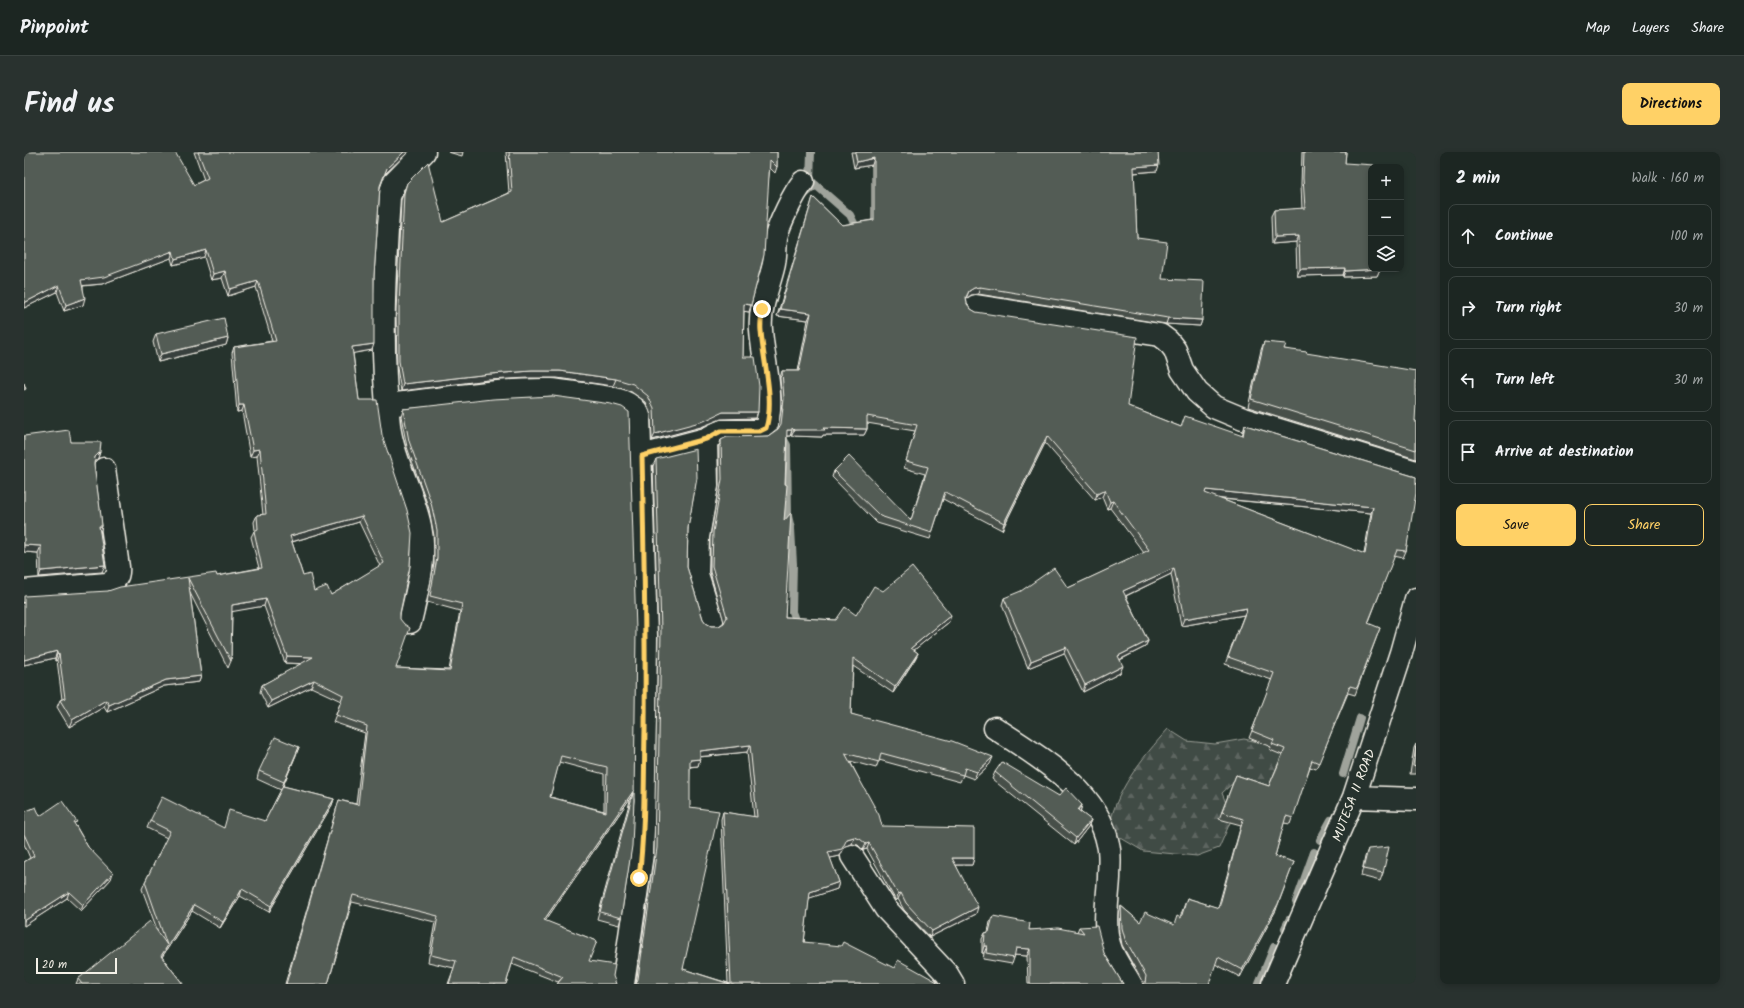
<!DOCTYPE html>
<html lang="en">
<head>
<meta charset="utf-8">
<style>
  body { margin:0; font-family:Kalam,sans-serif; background:#29322f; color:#f1f3f6 }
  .controls { position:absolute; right:12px; top:12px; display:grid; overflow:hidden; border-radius:8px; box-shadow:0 2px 6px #0003 }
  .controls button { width:36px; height:36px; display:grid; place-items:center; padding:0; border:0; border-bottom:1px solid #3a4340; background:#1c2622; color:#f1f3f6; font:20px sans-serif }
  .scale { position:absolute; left:12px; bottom:10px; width:81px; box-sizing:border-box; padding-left:4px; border:2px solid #f4f1e8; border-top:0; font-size:11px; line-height:14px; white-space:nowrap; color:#f4f1e8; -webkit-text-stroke:3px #26332d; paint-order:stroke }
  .stop { position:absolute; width:12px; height:12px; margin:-9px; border:3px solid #ffd166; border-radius:50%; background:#fff }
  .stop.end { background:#ffd166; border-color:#fff; box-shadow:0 1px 4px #0008 }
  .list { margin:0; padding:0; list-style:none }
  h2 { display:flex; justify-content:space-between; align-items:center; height:52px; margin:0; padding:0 16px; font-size:17px }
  h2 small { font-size:13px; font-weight:400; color:#a0a5a5 }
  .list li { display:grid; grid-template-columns:26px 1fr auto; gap:12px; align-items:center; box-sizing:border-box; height:64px; margin:0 8px 8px; padding:0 8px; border:1px solid #3a4340; border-radius:8px }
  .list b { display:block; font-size:15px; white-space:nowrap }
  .list em { font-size:13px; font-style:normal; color:#a0a5a5 }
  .actions { display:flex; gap:8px; padding:12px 16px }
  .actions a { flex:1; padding:9px 0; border:1px solid #ffd166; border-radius:8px; text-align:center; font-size:14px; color:#ffd166 }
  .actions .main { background:#ffd166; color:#111 }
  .icon { flex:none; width:22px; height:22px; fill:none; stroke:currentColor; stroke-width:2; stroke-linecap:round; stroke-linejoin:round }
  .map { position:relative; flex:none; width:1392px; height:832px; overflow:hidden; border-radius:8px }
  header { display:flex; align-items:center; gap:24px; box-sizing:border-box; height:56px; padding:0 20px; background:#1c2622; border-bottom:1px solid #3a4340 }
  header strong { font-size:19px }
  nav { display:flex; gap:22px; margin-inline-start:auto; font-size:14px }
  .intro { display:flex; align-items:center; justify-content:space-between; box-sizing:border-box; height:96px; padding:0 24px }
  h1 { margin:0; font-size:28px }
  .button { padding:10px 18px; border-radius:8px; background:#ffd166; color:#111; font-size:14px; font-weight:700 }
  main { display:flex; gap:24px; padding:0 24px }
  aside { flex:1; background:#1c2622; border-radius:8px; box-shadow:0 2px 6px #0003 }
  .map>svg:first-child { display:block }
  .forest { fill:url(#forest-firs); stroke:#9a9e96 }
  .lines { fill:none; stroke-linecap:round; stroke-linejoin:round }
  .stream { stroke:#9fa39b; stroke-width:8 }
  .minor-casing { stroke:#f4f1e8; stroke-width:25 }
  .tertiary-casing { stroke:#f4f1e8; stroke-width:25 }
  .minor { stroke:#26332d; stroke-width:22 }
  .tertiary { stroke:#26332d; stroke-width:22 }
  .wall { fill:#474f49; stroke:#f4f1e8; fill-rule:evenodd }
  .shaded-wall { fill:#39403c; stroke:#f4f1e8 }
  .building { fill:#525c55; stroke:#f4f1e8; fill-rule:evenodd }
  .route { stroke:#ffd166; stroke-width:5 }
  .labels { text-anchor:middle; stroke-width:3; stroke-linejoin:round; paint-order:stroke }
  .street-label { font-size:13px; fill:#f4f1e8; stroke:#26332d }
</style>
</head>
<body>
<header>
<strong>Pinpoint</strong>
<nav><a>Map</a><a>Layers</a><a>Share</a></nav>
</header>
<div class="intro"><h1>Find us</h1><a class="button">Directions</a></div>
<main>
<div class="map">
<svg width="1392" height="832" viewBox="0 0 1392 832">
  <defs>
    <pattern id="forest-firs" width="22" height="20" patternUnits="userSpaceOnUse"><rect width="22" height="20" fill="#414b45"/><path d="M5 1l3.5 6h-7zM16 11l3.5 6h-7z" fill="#5d6560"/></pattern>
  </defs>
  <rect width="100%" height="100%" fill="#26332d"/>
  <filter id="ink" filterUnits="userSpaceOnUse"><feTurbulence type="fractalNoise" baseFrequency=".025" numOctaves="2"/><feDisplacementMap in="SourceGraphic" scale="8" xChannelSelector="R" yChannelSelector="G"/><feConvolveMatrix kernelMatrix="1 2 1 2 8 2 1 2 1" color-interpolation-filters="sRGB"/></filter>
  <g filter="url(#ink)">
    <path class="forest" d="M1144 577 1163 589 1191 592 1220 587 1257 595 1262 618 1245 643 1210 630 1198 641 1208 666 1195 696 1173 704 1119 699 1085 679C1089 641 1119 605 1144 577Z"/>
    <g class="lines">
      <path class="stream" d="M787 0 786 28 826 63 834 79
        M780 43 792 33
        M753 258 756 281 763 293 764 364 767 377 769 412 768 460 770 465
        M1319 622 1336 566
        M1296 688 1307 668
        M1272 750 1290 700
        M1261 776 1265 768
        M1235 832 1250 795"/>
      <g class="minor-casing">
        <path id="minor" d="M952 154 1136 183 1144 189 1151 198 1158 218 1173 240 1190 255 1219 267 1392 320
          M363 253C417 247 472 237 527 238 540 239 554 242 567 243 583 246 607 246 615 263L622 484 620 655 618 702 599 832
          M682 287 683 334 674 385 673 422 688 469
          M618 304 682 287 697 279H736L742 276C751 246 739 209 737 178 735 157 744 136 749 116 752 106 751 95 752 85 755 72 770 41 779 30
          M0 439 83 432C91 429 95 424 94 415L80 317
          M386 470C393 439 403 407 396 374 389 340 369 308 365 273 356 197 360 122 365 45L370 31 400 0
          M971 576C1014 605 1073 637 1084 692 1087 703 1085 715 1085 726 1084 746 1079 772 1085 792 1089 807 1099 819 1107 832
          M828 704 862 757 923 822 929 832"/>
      </g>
      <g class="tertiary-casing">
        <path id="tertiary" d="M1330 645 1392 647
          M1249 832 1330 645 1377 501 1392 447"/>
      </g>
      <use href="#minor" class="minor"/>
      <use href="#tertiary" class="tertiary"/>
    </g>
    <path class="wall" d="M0 0 170 33 180 28 170 0H384L361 22 356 35 350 124 348 198 329 201 335 248 376 461 372 516 425 518 436 459 403 450 410 412V384L405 357 383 295 377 264 379 257 529 244 610 648 597 766 595 773 573 767 607 645 521 769 573 789 534 830 488 812 482 832H424L430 816 404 810 411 770 328 750 304 832H261L315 648 332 652 341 581 309 570 317 549 287 535 244 556 236 540 238 533 278 512 261 511 240 454 208 459 207 509 204 516 166 441 177 524 175 530 140 534 83 560 80 555 45 575 33 555 36 548 38 547 33 508 31 509V506L0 513 84 439 193 424 235 416 227 385 230 379 231 378 230 370 233 363H239L233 304 226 305 218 259 213 260 208 201 210 195 248 189 232 135 204 144 198 126 187 128 180 105 149 113 147 106 78 132 59 134V153L40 159 33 140 0 156ZM335 370 356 414 307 443 290 439 279 424 268 390ZM535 610 580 622V659L526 645Z
      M424 0H439L438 4Z
      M482 0H753V15L751 21 746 16 727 153 725 160 720 159 719 205 734 260 731 266 697 267 677 275 628 288 627 263 622 250 606 239 589 234 533 226H506L464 228 377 239 373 216 372 160 377 48 383 31 419 70 485 41Z
      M827 0H1134L1133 19 1110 21 1113 86 1138 127 1178 168 1176 174 1142 172 954 142 947 143 942 146 943 152 947 157 1104 254 1157 275 1218 284 1221 273 1392 325 1382 399 1379 406 1370 404 1344 472 1356 476 1331 543 1324 541 1292 617 1286 615 1266 672 1260 671 1251 704 1252 758 1216 825 1191 812 1119 832V831L1098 793 1096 782 1095 761 1097 754 1116 770 1150 773 1156 765 1163 746 1194 756 1217 673 1195 667 1212 623 1245 634 1258 603 1246 598 1247 595 1225 586 1248 528 1201 512 1220 463 1157 474 1147 422 1102 444 1124 489 1121 495 1096 508V521L1059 540 1040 501 1004 516 978 453 980 446 1044 436 1120 401 1086 356 1083 357 1078 345 1071 348 1021 291 978 378 919 347 906 387 853 371 808 325 810 319 887 368 901 322 880 316 891 279 843 271V277L840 283H799L798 285 767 284 766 283V284H763L760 369 761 465 812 468 832 463 859 439 925 470 890 498 894 501 891 507 869 541 829 514 827 562 966 612 950 627 939 623 936 630 855 608 852 616 826 609 858 674 950 706 948 713H932L952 762 906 785 880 758 874 747 872 749 843 697 839 698 834 693 828 692 821 694 816 704 806 706 815 730 813 737 785 746 780 790 870 816 917 832H612L630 703 634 484 629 314 632 307 664 376 663 415 679 467 682 471 687 474H695L700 470 686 420V386L695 334V294L697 288 744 284 754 276 758 253 756 226 758 219H774L784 168 753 164 789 45 818 73 848 68V13L830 16ZM1197 347 1347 361 1340 402ZM723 600 730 665 699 660 697 667 704 831 659 817 666 615 674 614 676 605Z
      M1278 0H1322L1321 11 1356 117 1353 124 1319 125V123L1273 124 1272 90 1248 92 1247 64 1250 58 1278 57 1277 32Z
      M132 182 204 186 202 193 134 210 129 190Z
      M1240 190 1260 197 1282 201 1392 269V307L1224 255 1237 198Z
      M0 284 47 290 76 300 74 306 70 310V312L78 374 76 380 78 420 15 425 14 401 0 400Z
      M1392 592V622H1386L1390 596Z
      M272 603 259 634 310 647 308 653 245 760 216 744 196 776 168 759 138 805 159 832H52L54 827 134 780 118 737 121 730 143 686 123 676 126 669 199 676 241 669 257 638 233 627 235 619Z
      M971 620 1035 644 1058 653 1056 660 1067 668 1064 675 1050 693 968 627Z
      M0 660 52 674 64 695 87 727 57 759 43 746 0 774V710L6 706 0 692Z
      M1344 697 1359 721 1356 729 1337 724 1341 705Z
      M969 764 1005 778 1053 780 1055 775 1080 801 1099 832H1004L1003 804 991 803 988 812 959 807 960 801H958V787L961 781 964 780 966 770Z"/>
    <path class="shaded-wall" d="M380 0H384L361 22 353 41 363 16Z
      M850 6 848 13 830 16 833 10Z
      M1135 13 1133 19 1108 21 1110 15Z
      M1275 84 1272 90 1248 92 1251 85Z
      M182 98 180 105 149 113 151 107Z
      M149 99 147 106 78 132 55 134 57 128Z
      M1321 116 1319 123 1273 124 1276 117Z
      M1356 117 1353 124 1319 125 1321 119Z
      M201 119 198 126 187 128 189 122Z
      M234 129 232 135 204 144 206 137Z
      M35 133 33 140 0 156V151Z
      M956 135 954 142 947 143 943 146 940 152 945 139 950 136Z
      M61 146 59 153 40 159 42 153Z
      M720 152 727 153 725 160 718 159Z
      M756 157 787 161 784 168 753 164Z
      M1144 166 1178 168 1176 174 1142 172Z
      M204 186 202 193 134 210 137 202Z
      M350 192 348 198 326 202 328 195Z
      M508 219H536L592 227 589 234 533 226H506L464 228 377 239 379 232 466 222Z
      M215 253H220L218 259 213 260Z
      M699 260H734L731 266 697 267 677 275 628 288 631 282Z
      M799 276 843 277 840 283H799L798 285 767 284 770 278Z
      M763 278H768L766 284H761Z
      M1023 284 1021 291 978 378 980 371Z
      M236 297 233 304 226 305 229 298Z
      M76 300 74 306 69 312 71 305Z
      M1081 338 1078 345 1071 348 1073 342Z
      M1182 338 1349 355 1347 361 1179 345Z
      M1089 349 1086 356 1083 357 1086 350Z
      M338 364 335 370 264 391 266 384Z
      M75 374H78L76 381Z
      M0 393 17 394 14 401 0 400Z
      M81 413 78 420 15 425 17 419Z
      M1150 416 1147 422 1097 446 1099 439Z
      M242 447 240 454 206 460 208 453Z
      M1223 456 1220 463 1157 474 1160 467Z
      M927 463 925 470 884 503 887 496Z
      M1124 489 1121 495 1091 510 1094 504Z
      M1042 495 1040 501 1004 516 1007 509Z
      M33 499 31 506 0 513V508Z
      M894 501 891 507 869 541 871 535Z
      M33 502H35L33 508 31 509Z
      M263 504 289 505 287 512 261 511Z
      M1099 514 1096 521 1059 540 1061 533Z
      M177 524 175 530 140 534 83 560 85 553 142 528Z
      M290 528 287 535 244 556 247 549Z
      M82 548 80 555 45 575 48 568Z
      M726 593 723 600 673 605 676 599Z
      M275 595 272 603 257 638 260 630Z
      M969 605 966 612 950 627 953 620Z
      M676 607 674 614 663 615 666 608Z
      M610 638 607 645 517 775 520 768Z
      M310 647 308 653 245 760 247 754Z
      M1058 653 1056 660 1054 658Z
      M1067 668 1064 675 1050 693 1052 686Z
      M830 685 828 692 821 694 816 704 802 707 804 700 823 687Z
      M845 691 843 697 839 698 842 692Z
      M928 706H950L948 713H926Z
      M1270 710 1252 758 1216 825 1218 818Z
      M89 721 87 727 57 759 59 753Z
      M815 730 813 737 783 747 786 740Z
      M218 737 216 744 196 776 199 770Z
      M45 740 43 746 0 774V769Z
      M877 741 874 747 872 749 874 742Z
      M170 753 168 759 134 811 137 804Z
      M954 755 952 762 906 785 908 779Z
      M960 794H963L960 801H958Z
      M992 796 1006 797 1003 804 989 803Z"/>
    <path class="building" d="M0 0H151L170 33 184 26 174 0H380L363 16 356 34 350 124V192L328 195 335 248H353L358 283 383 358 388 381 386 414 376 461V467L380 472 386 476 372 516 426 519 438 452 406 444 413 406V378L407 351 385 289 379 257 469 247 529 244 587 252 598 255 605 260 612 478 610 648 608 694 597 766 576 760 610 638 520 768 573 789 565 809 591 813 589 824 592 832H533L539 825 490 805 482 832H425L432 809 407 803 414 764 329 743 304 832H262L315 648 334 653 343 574 312 563 319 543 290 528 247 549 238 533 289 505 263 504 242 447 208 453 207 509 164 426 177 524 142 528 85 553 82 548 48 568 36 548 41 546 35 502H33V499L0 508V444L84 439 96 435 192 421 193 424 238 416 230 379 234 377 233 363 242 362 236 297 229 298 220 253H215L210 195 252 189 234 129 206 137 201 119 189 122 182 98 151 107 149 99 80 125 57 128 61 146 42 153 35 133 0 151ZM338 364 360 411 307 443 303 434 290 439 286 422 279 424 266 384ZM537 604 583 615 582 660 526 645Z
      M485 0H753V15L746 8 740 103 727 153 720 152 719 205H731L735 234 734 260H699L680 269 631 282 630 256 624 244 609 232 592 227 536 219H508L466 222 379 232 375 209V153L380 41 383 31 404 10 419 70 488 40Z
      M831 0H1134L1135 13 1110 15 1113 86 1143 90 1138 127 1180 129 1178 168 1144 166 956 135 950 136 945 139 942 145 943 152 947 157 952 160 1113 185 1104 254 1157 275 1161 264 1219 284 1221 273 1392 325V341L1382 399 1373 398 1344 471 1356 476 1333 536 1326 534 1295 611 1288 608 1269 666 1262 664 1251 704 1270 710 1254 752 1218 818 1194 805 1185 832H1120L1121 831 1122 824 1101 787 1098 776 1097 754 1116 770 1121 760 1150 773 1153 764 1157 766 1163 746 1195 756 1219 667 1198 660 1212 623 1245 634 1261 597 1248 592 1250 588 1228 579 1250 521 1204 505 1223 456 1160 467 1150 416 1099 439 1124 489 1094 504 1099 514 1061 533 1042 495 1007 509 980 446 997 439 1030 416 1044 436 1125 398 1089 349 1086 350 1081 338 1073 342 1023 284 980 371 921 340 908 381 856 364 810 319 825 304 887 368 904 315 882 309 893 273 843 264V277L799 276 801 278H770L768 276V278H763L761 332 763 333 760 369 767 361 761 465 812 468 821 455 832 463 850 434 859 439 888 415 927 463 887 496 894 501 871 535 829 506 827 562 928 589 969 605 953 620 941 616 939 623 857 601 855 610 821 601 855 663 858 674 950 676V706H928L954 755 908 779 882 751 877 741 874 742 845 691 842 692 836 687 830 685 823 687 818 697 804 700 815 730 786 740 780 790 817 794 819 790 870 816 874 808 917 832H707L699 660 733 665 726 593 676 599V607L666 608V655L695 659 659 817 706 832H612L614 827 633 696 637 478 632 307 672 297 673 326 664 376 663 415 679 467 682 471 687 474H695L700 471 703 465 688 414 689 380 698 327 697 288 703 285 744 284 754 277 757 272 760 247 758 219H775L787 161 756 157 789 45 818 73 850 68V6L833 10ZM1182 338 1349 355 1341 402 1181 341Z
      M1280 0H1322L1321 11 1350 13V15H1347V117H1355L1321 119V116L1276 117 1275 84 1251 85 1250 58 1281 56 1279 26Z
      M200 166 204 186 137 202 132 182Z
      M1240 190 1262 192 1260 197 1283 200 1282 201 1392 219V251L1391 269H1392V298L1227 247Z
      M0 231 2 237 0 238Z
      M45 278 47 290H77L76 300 71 305 70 312 77 364 78 374H75L81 413 17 419V394L0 393V284Z
      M251 585 275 595 260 630 235 619Z
      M1392 595V615L1389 614Z
      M978 610 1035 644 1042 636 1058 653 1054 658 1067 668 1052 686 971 620Z
      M259 634 310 647 247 754 218 737 199 770 170 753 137 804 159 832H58L54 827 126 769 143 793 121 730 146 679 126 669 138 645 200 676 205 658 241 669Z
      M38 649 53 670 50 671 64 695 89 721 59 753 45 740 0 769V710L10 704 0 682V660L12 655 16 664Z
      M1365 695 1359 721 1339 717 1344 697Z
      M969 764 1006 771 1005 778 1034 776 1060 781 1055 775 1073 774 1080 801 1099 832H1006V797L992 796 990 806 962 801 963 794H960L961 781 965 780Z"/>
  </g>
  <g class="lines" filter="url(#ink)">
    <path class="route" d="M615 726C621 677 620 627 621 578 622 486 620 395 618 304L682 287 697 279H736L742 276C751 247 739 209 737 179 736 172 738 164 738 157"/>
  </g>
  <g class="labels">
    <g class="street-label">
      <text transform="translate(1329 643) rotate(-69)" y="5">MUTESA II ROAD</text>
    </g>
  </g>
</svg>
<div class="controls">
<button>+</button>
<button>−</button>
<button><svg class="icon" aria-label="layers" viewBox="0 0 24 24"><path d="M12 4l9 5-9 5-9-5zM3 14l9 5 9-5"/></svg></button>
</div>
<div class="scale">20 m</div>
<div class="stop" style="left:615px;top:726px"></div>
<div class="stop end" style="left:738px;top:157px"></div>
</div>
<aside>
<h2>2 min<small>Walk · 160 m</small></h2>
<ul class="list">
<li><svg class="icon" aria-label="ahead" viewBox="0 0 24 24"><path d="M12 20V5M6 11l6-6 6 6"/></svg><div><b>Continue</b></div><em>100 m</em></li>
<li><svg class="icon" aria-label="right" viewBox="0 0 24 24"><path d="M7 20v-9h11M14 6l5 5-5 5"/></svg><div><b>Turn right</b></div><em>30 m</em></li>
<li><svg class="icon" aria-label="left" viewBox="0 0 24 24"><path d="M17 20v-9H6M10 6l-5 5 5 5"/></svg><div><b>Turn left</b></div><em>30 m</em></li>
<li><svg class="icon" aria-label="arrive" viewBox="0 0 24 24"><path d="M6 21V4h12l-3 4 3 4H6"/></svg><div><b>Arrive at destination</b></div></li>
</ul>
<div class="actions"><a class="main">Save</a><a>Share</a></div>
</aside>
</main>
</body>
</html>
